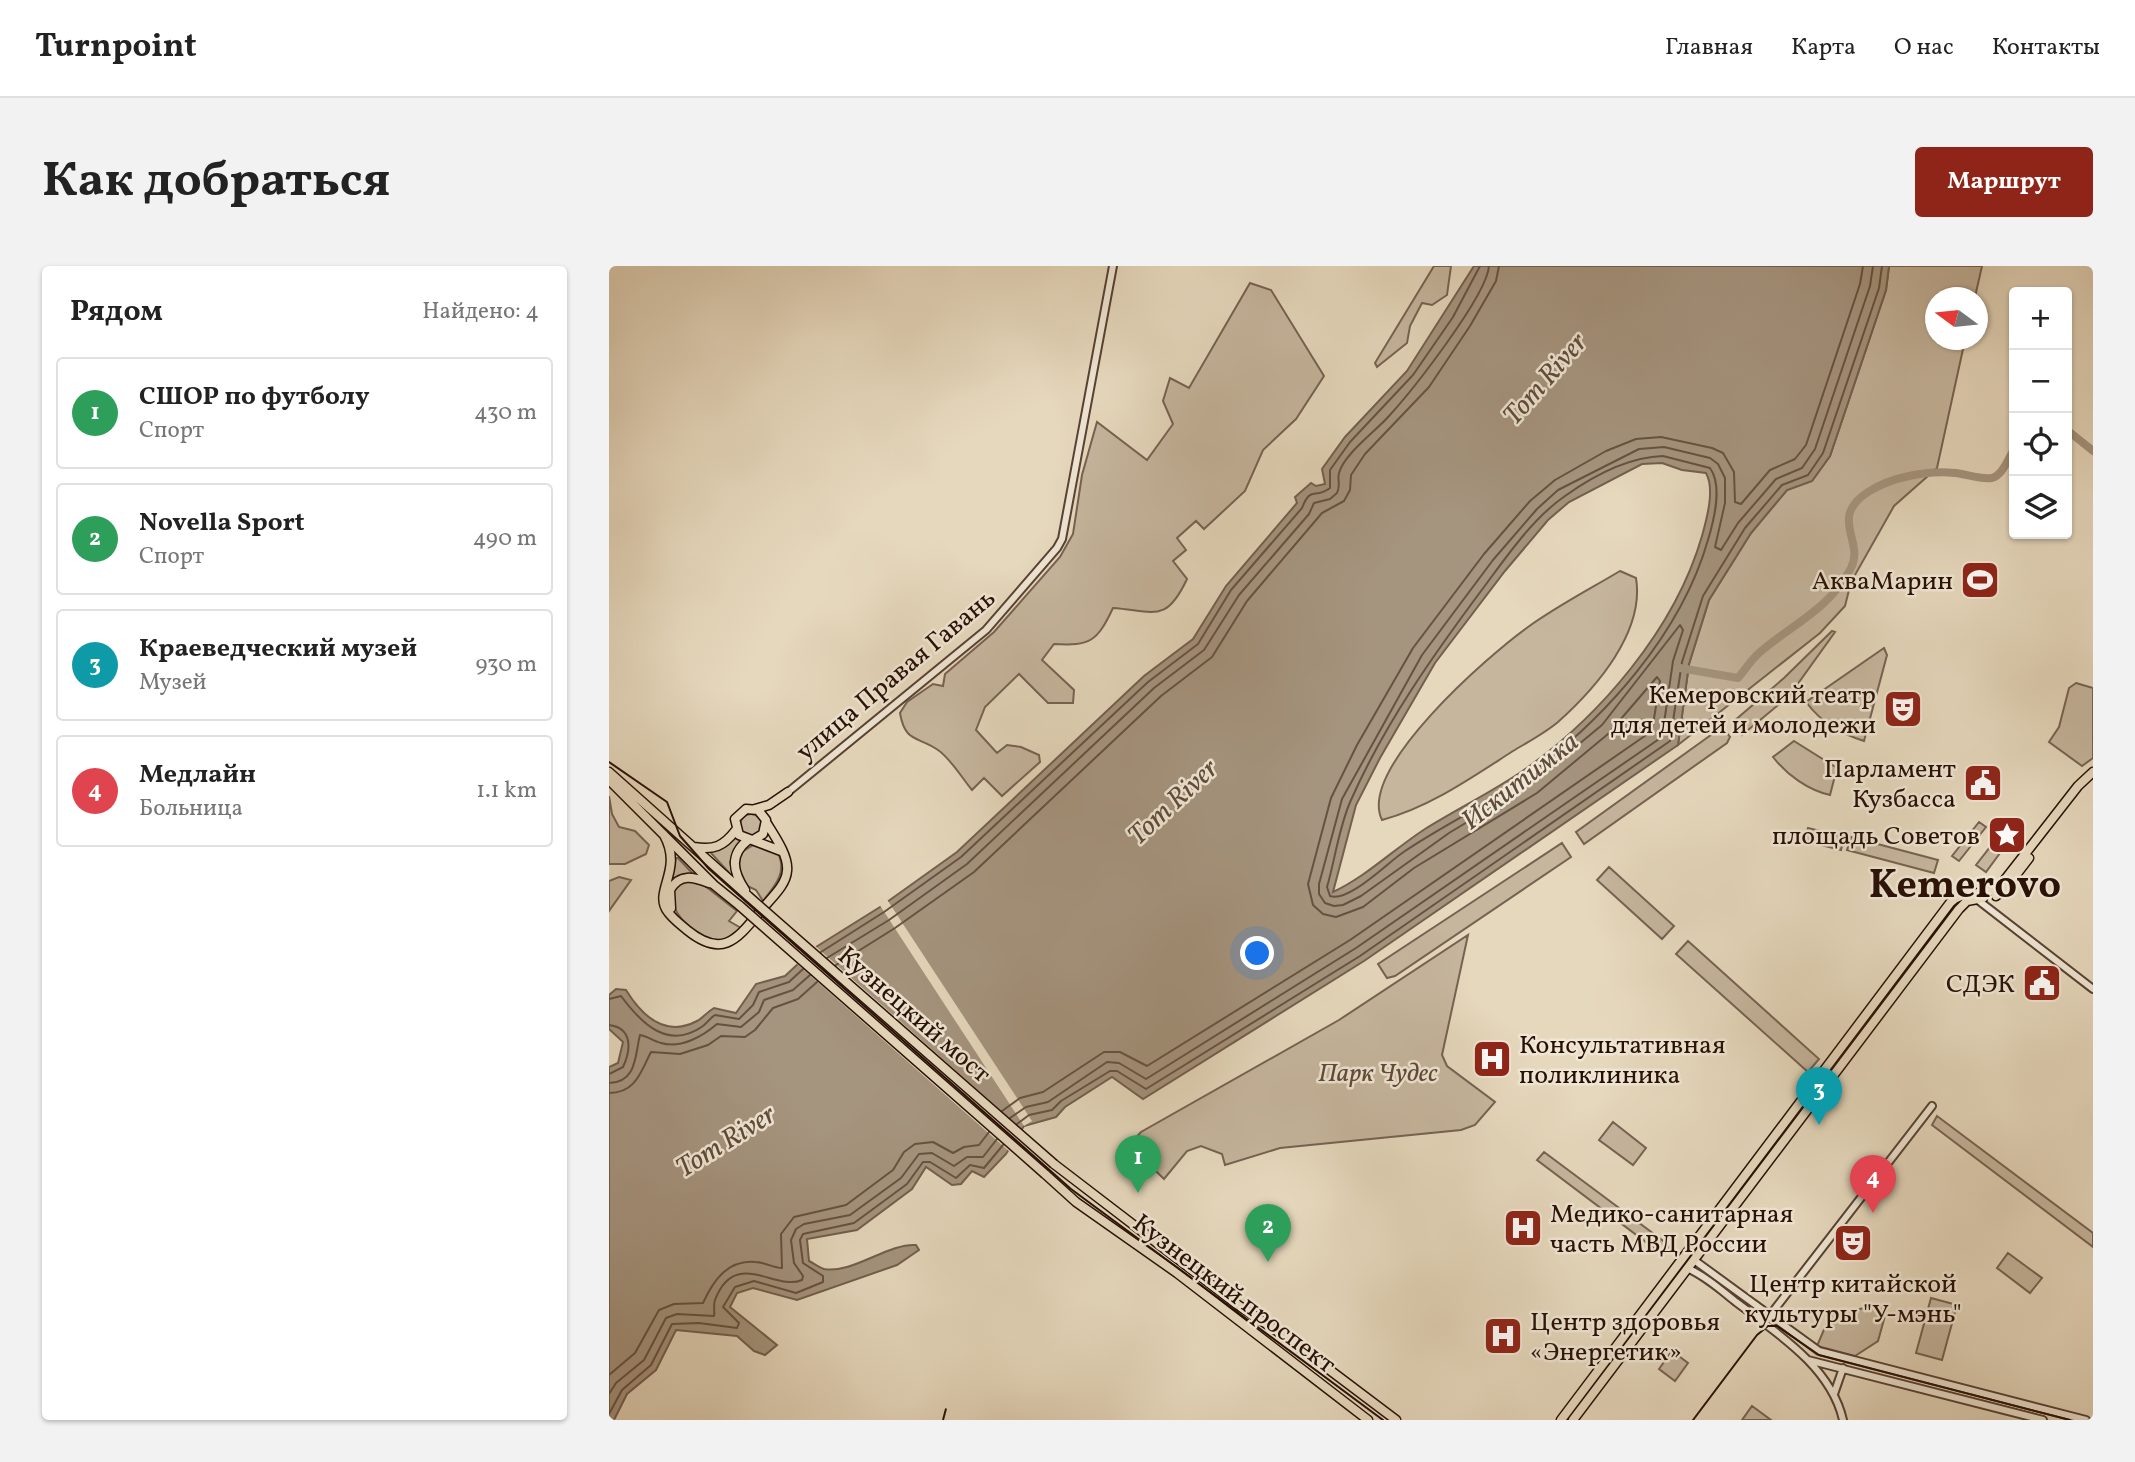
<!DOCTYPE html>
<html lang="ru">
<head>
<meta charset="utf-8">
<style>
  body { margin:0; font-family:Vollkorn,serif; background:#f2f2f2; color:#222 }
  .controls { position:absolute; right:21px; top:21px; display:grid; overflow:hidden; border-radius:7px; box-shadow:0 2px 5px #0004 }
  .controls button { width:63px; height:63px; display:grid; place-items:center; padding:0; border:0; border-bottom:2px solid #e0e0e0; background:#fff; color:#222; font:35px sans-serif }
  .compass { position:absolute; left:1316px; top:21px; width:63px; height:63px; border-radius:50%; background:#fff; box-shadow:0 2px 5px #0004; rotate:285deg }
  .you { position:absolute; left:649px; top:688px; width:24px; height:24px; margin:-18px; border:5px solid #fff; border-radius:50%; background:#1a73e8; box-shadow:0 0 0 10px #1a73e833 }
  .badge { display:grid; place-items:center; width:46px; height:46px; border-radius:50%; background:#8f2418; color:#fff; font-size:23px; font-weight:700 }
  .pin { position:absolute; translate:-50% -58px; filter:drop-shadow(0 2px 4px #0008) }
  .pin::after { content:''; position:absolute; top:37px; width:24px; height:21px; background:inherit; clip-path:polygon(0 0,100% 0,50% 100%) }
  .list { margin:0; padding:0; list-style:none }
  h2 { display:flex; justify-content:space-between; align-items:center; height:91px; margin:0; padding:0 28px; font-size:30px }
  h2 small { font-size:23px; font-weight:400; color:#767676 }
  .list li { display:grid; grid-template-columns:46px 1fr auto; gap:21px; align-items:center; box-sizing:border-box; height:112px; margin:0 14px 14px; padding:0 14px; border:2px solid #e0e0e0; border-radius:7px }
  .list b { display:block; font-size:26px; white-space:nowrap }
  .list p { margin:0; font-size:23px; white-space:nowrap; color:#767676 }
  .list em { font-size:23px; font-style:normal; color:#767676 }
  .icon { flex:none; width:38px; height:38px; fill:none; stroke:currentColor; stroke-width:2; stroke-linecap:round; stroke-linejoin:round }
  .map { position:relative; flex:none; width:1484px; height:1154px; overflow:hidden; border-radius:7px }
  header { display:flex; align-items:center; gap:42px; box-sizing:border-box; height:98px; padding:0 35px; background:#fff; border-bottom:2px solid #e0e0e0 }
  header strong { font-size:33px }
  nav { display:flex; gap:38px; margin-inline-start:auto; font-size:24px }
  .intro { display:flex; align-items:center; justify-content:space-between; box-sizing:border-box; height:168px; padding:0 42px }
  h1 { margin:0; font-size:49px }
  .button { padding:18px 32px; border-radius:7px; background:#8f2418; color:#fff; font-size:24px; font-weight:700 }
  main { display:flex; gap:42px; padding:0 42px }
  aside { flex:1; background:#fff; border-radius:7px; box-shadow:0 2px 5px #0004 }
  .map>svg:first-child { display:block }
  .green { fill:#c6b69e; stroke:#766252; stroke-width:2 }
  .water { fill:#a5947e; stroke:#735f4e; stroke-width:2; fill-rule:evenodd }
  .pier { fill:#e6d8bd }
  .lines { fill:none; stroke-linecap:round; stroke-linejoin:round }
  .shore { stroke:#665242; stroke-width:2 }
  .river { stroke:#a5947e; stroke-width:8 }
  .minor-casing { stroke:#574133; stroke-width:10 }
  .major-casing { stroke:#270f05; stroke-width:11 }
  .minor { stroke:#efe6d4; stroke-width:6 }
  .major { stroke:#e6d8bd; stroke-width:8 }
  .tram { stroke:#270f05; stroke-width:2 }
  .rail { stroke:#270f05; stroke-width:2; stroke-dasharray:12 12; stroke-linecap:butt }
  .major-bridge-casing { stroke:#270f05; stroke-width:11; stroke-linecap:butt }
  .major-bridge { stroke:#e6d8bd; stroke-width:8 }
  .labels { text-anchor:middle; stroke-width:5; stroke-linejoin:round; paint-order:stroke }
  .poi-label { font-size:26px; fill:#270f05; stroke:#efe6d4; text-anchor:end }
  .street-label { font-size:26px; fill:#270f05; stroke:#efe6d4 }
  .park-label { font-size:26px; font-style:italic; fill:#5f493b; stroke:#efe6d4 }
  .water-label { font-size:28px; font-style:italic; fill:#604b3b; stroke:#efe6d4 }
  .town-label { font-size:40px; font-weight:bold; fill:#270f05; stroke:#efe6d4 }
</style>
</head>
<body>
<header>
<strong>Turnpoint</strong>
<nav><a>Главная</a><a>Карта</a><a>О нас</a><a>Контакты</a></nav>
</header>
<div class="intro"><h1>Как добраться</h1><a class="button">Маршрут</a></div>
<main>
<aside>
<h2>Рядом<small>Найдено: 4</small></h2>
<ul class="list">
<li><span class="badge" style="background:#2e9e5b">1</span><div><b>СШОР по футболу</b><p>Спорт</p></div><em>430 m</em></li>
<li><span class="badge" style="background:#2e9e5b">2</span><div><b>Novella Sport</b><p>Спорт</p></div><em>490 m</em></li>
<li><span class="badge" style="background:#0f9aa8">3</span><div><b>Краеведческий музей</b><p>Музей</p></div><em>930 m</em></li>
<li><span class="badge" style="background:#e0444e">4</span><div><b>Медлайн</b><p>Больница</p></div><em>1.1 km</em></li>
</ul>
</aside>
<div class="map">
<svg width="1484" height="1154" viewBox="0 0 1484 1154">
  <rect width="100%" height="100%" fill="#e6d8bd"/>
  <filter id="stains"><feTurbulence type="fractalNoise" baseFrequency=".00286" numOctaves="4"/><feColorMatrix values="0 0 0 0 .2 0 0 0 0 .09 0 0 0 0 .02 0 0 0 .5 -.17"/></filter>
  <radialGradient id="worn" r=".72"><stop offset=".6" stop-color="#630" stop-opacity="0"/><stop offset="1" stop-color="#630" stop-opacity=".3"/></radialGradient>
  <path class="green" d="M825 0H842L838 29 823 39 813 37 801 60 798 77 768 101 766 97Z
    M1280 0H1373L1366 31 1326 32V74H1356L1328 202 1285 240 1242 316 1236 340 1211 367 1069 479 1080 398 1100 334 1142 267 1178 224 1203 215 1221 190 1277 24Z
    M641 17 662 24 715 110 687 153 654 184 636 225 595 263 587 255 568 272 577 284 564 295 578 313C557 358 545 345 504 342 488 376 481 380 445 378L433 394 465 424 464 437H439L410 408 376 441 367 464 388 487 398 479 412 481 430 489 431 496 393 530 375 512 363 524C353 512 342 493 329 484 309 470 296 477 291 447L298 436 324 418 334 420 336 408 385 366 451 291 464 268 473 209 488 156 538 194 564 158 554 135 561 112 580 122Z
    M1011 305 1027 312C1036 366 987 422 949 456 936 467 919 476 904 485 862 512 821 541 773 554 748 503 880 389 919 361 948 340 981 323 1011 305Z
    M1223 365 1226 366 1180 430 1133 469 1124 456 1175 412Z
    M1275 382 1278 389 1255 475C1230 467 1213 457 1197 436Z
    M1467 417 1484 422V492L1473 500 1440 476 1450 461 1460 422Z
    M1113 461 1121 471 1118 477 975 578 967 566Z
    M1185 475 1228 502 1221 529C1199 524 1178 509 1164 491Z
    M0 530 3 548 10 561 26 565 40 579 37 588 16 598H0Z
    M131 559a11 11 0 1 1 22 0a11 11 0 1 1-22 0Z
    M1370 556 1377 561 1350 595 1343 590Z
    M1199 562 1235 571 1232 584 1196 575Z
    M126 568 133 574 121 596 124 611 101 586 118 579Z
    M1242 571 1329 594 1325 607 1238 584Z
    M1385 576 1394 583 1377 606 1367 599Z
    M953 577 962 591 786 710 778 712 769 698Z
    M146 578 168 585C179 605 167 619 154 635L147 624 132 617 126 603 131 587Z
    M67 592H69L84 608 62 613Z
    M1000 601 1065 660 1053 673 988 614Z
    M10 611 22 614 0 645V615Z
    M72 616H91L128 645 120 655 132 662 116 674 105 675C84 666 63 651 62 626Z
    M859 669 833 789 838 800 886 836 866 859 852 864 671 882 616 899 613 888 592 880 578 885 555 913 520 879 532 866 730 754Z
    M1079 675 1210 793 1199 806 1067 688Z
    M1294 706 1298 707 1247 775 1244 773Z
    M1191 843 1194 846 1117 945 1115 943Z
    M1328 850 1484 967V981L1323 859Z
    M1004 856 1037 882 1024 899 990 874Z
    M935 886 1061 980 1054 989 928 894Z
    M1399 987 1433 1012 1421 1027 1388 1002Z
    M1322 1032 1348 1039 1333 1094 1307 1087Z
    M1279 1039 1269 1075 1246 1090 1208 1080 1222 1047Z
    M1063 1085 1079 1097 1066 1115 1050 1103Z
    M1143 1140 1162 1154H1133Z"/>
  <path class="water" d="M865 0H1280L1277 24 1221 190 1203 215 1178 224 1142 267 1100 334 1080 398 1069 479 755 695 534 833 503 811 456 841 447 851 415 860 397 888 375 911 363 905 352 918 343 919 317 901 303 923 248 964 198 973 200 995C204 997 211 1002 215 1003 244 1008 279 977 307 979L310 984 288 999 188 1034 144 1022 128 1027 121 1041 168 1079 156 1089 145 1085 128 1070 67 1064 47 1104 18 1128 5 1154H0V801L9 797 14 776 0 763V729L7 723 17 724C33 750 56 772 88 755 94 752 98 746 105 742L127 747 147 718 176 710 207 681 271 641 348 586 535 410 584 373 617 320 688 237 686 231 702 217 707 220 716 218 713 203 736 171 798 105ZM1053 197 1073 204 1097 207C1106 223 1098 252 1093 270 1066 363 991 451 912 506 881 527 848 543 816 563 785 583 758 610 724 626L747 539 771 492 826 397 896 305 939 254 960 236 1033 198Z"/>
  <path class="pier" d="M277 632 423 855 415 860 270 638Z
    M204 678 416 866 402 887 186 696Z"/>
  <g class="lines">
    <path class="shore" d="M1054 190 1101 202C1114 220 1105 254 1099 274 1072 368 996 453 918 510 880 538 836 558 796 585 780 595 740 637 721 630L718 621C726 594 730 560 742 534 776 457 825 388 875 321 898 290 924 252 956 230 984 210 1020 191 1054 190Z
      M212 686 275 646 352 591 539 416 589 378 622 324 693 242C702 219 705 234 721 222V204L741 176 804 109 844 51 871 0
      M218 692 280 654 358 598 545 422 595 384 630 329 700 248 705 237 721 233 728 227C732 219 728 214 730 207 735 188 767 165 780 150 802 126 878 30 880 0
      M227 699 286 662 365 606 552 430 603 391 638 335 713 247 735 235 741 224 742 209 756 188 820 121 861 60 887 15 890 0
      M0 733 12 730C32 757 59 785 94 760 99 756 101 752 106 749L130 753 144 739 150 726 180 716 194 703
      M0 759C24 762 22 784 14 801L0 808
      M0 817C29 816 26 787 31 769 38 770 44 775 52 777 72 783 94 770 108 758L132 761 150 746 155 734 184 724 201 709
      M0 827C27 827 32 805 42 786L71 788 99 779 112 770 136 771 146 764 164 742 189 733 208 716
      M393 845 411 832 434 826 495 786H511L538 800 741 674 1043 465 1051 415 1048 411 999 468 928 527 805 602 754 641 727 651 714 648 704 639 699 618 722 532 748 479 804 382 875 288 921 235 946 214 997 185 1027 173 1052 171 1103 182 1114 187 1125 206 1126 236 1132 238 1161 204 1186 193 1197 179 1251 18 1254 0
      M401 852 417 841 439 836 498 796 510 797 537 813 747 682 1053 471 1064 395 1074 364 1071 359 993 459 923 517 840 567 752 630 734 639 725 640 716 637 710 628V618L733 533 813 389 884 294 928 243 949 224 1030 183 1055 181 1101 192 1109 198 1116 212V237L1106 281 1112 284 1129 257 1167 213 1193 202 1206 183 1261 20 1264 0
      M408 858 420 849 443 844 452 835 501 805H508L537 823 751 690 1061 475 1073 396 1094 330 1136 262 1173 219 1199 209 1214 187 1270 22 1273 0
      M0 1109 26 1087 50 1044 65 1038 94 1037C104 1015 118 994 146 996 156 996 164 1002 173 1002L172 968 185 951 237 939 284 904 295 886 306 878 324 876 344 887 355 881 370 879 380 866
      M0 1128 7 1117 35 1094 57 1052 68 1048 105 1050C106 1045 104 1039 106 1034 126 981 167 1026 193 1014L194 1010 185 997 182 974 187 963 195 958 241 949 292 912 310 888 323 887 345 900 358 891H374L388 873
      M0 1148 13 1124 42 1099 63 1058 90 1057 128 1062 130 1057 114 1041 126 1021 145 1015 187 1027 214 1016V1010L194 997 191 974 194 968 245 957 298 918 314 896H321L347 912 361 899 375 902 394 879"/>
    <path class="river" d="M1458 164 1484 185
      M1071 402 1129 412C1136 404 1142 394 1150 387 1182 359 1221 343 1242 302 1256 275 1219 252 1259 226 1282 211 1319 204 1346 207 1357 208 1372 214 1383 212 1394 209 1399 192 1405 184"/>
    <g class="minor-casing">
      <path id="minor" d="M179 526 377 364 448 282 453 273 504 0
        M1365 631 1484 723
        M1085 994 1210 1085 1477 1154
        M1078 1002C1096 1010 1112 1024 1127 1036 1168 1067 1222 1101 1234 1154
        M1155 1057 1323 840
        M1199 1094 1434 1154
        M1225 1128 1234 1102"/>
    </g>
    <g class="major-casing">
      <path id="major" d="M0 506 139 630
        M0 514 105 619 131 640
        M146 543 160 539 179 526
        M55 569C75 605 43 625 59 646 64 653 71 658 78 664 116 695 130 670 155 641 163 631 177 619 178 605 180 590 165 569 157 556
        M144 574 154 568 157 554 149 544 137 543 126 553 130 569 172 585
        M85 581C105 584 114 581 127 564
        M136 624C124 606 120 589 139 574
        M1387 630 1397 622 1420 592
        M62 642 61 624C71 607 84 611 100 617
        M445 898 629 1039 677 1071 787 1154
        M436 908 467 936 568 1007 759 1154
        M952 1154 1341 637C1355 622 1376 632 1391 620L1469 520 1484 506
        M964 1154 1350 643 1358 635 1374 632"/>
    </g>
    <use href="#minor" class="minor"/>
    <use href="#major" class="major"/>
    <path class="tram" d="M0 496 58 536 71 570 100 603 462 923 774 1154
      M1084 1154 1148 1069 1159 1060H1168L1210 1089 1461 1154"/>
    <path class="rail" d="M334 1154 339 1135"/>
    <g class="major-bridge-casing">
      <path id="major-bridge" d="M139 630 445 898
        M131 640 436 908"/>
    </g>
    <use href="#major-bridge" class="major-bridge"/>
  </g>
  <defs>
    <g id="stadium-square" transform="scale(2.0125)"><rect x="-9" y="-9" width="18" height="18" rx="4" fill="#8f2418" stroke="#efe6d4"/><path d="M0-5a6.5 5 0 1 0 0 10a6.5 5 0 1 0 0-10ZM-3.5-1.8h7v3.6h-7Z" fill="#fff"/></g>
    <g id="theatre-square" transform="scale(2.0125)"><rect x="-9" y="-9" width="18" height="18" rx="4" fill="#8f2418" stroke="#efe6d4"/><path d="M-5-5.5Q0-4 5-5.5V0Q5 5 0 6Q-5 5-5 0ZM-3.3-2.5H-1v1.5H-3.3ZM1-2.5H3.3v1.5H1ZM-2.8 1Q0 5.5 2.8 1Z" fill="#fff"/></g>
    <g id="civic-square" transform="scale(2.0125)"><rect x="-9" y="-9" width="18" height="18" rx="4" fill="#8f2418" stroke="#efe6d4"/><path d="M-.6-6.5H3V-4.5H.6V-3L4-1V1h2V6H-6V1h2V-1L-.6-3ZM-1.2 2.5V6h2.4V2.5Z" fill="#fff"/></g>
    <g id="sight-square" transform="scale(2.0125)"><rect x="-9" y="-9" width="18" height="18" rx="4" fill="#8f2418" stroke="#efe6d4"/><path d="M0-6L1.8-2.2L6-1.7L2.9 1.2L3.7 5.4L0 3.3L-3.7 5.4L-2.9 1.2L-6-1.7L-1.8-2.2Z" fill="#fff"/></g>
    <g id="hospital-square" transform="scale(2.0125)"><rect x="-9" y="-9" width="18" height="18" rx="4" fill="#8f2418" stroke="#efe6d4"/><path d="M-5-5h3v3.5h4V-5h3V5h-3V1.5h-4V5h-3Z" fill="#fff"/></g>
  </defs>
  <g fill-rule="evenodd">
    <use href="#stadium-square" x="1371" y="314"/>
    <use href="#theatre-square" x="1294" y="443"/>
    <use href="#civic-square" x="1374" y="517"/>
    <use href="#sight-square" x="1398" y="569"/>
    <use href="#civic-square" x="1433" y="717"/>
    <use href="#hospital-square" x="883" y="793"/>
    <use href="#hospital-square" x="914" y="962"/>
    <use href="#theatre-square" x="1244" y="977"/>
    <use href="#hospital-square" x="894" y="1070"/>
  </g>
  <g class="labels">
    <g class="poi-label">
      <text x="1344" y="323">АкваМарин</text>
      <text x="1267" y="437">Кемеровский театр<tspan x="1267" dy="30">для детей и молодежи</tspan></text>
      <text x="1347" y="511">Парламент<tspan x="1347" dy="30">Кузбасса</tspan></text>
      <text x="1371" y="578">площадь Советов</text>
      <text x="1406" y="726">СДЭК</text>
      <text x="910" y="787" text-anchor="start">Консультативная<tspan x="910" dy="30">поликлиника</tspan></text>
      <text x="941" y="956" text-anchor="start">Медико-санитарная<tspan x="941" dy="30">часть МВД России</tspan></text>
      <text x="1244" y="1026" text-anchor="middle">Центр китайской<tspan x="1244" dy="30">культуры "У-мэнь"</tspan></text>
      <text x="921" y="1064" text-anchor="start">Центр здоровья<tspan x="921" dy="30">«Энергетик»</tspan></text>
    </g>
    <g class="street-label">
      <text transform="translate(286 408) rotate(-40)" y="9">улица Правая Гавань</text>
      <text transform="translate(306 748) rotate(41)" y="9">Кузнецкий мост</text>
      <text transform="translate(626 1027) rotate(37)" y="9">Кузнецкий проспект</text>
    </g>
    <g class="park-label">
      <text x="769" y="815">Парк Чудес</text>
    </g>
    <g class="water-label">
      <text transform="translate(935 112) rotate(-49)" y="10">Tom River</text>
      <text transform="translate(910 514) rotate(-38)" y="10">Искитимка</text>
      <text transform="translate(563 535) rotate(-43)" y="10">Tom River</text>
      <text transform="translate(116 874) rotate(-32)" y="10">Tom River</text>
    </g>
    <g class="town-label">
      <text x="1356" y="631">Kemerovo</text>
    </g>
  </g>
  <rect width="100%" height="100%" filter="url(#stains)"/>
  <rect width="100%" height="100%" fill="url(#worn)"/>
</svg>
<div class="controls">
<button>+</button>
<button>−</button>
<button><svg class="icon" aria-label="locate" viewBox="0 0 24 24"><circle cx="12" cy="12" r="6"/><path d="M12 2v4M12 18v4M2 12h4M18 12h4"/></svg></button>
<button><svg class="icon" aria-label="layers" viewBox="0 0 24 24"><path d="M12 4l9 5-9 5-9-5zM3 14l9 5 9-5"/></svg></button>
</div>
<svg class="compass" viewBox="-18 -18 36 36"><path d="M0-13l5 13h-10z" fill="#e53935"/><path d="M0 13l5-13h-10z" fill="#767676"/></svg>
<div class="you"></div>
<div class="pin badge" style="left:529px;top:927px;background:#2e9e5b">1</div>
<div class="pin badge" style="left:659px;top:996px;background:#2e9e5b">2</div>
<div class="pin badge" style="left:1210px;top:859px;background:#0f9aa8">3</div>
<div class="pin badge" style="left:1264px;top:947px;background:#e0444e">4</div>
</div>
</main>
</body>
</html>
